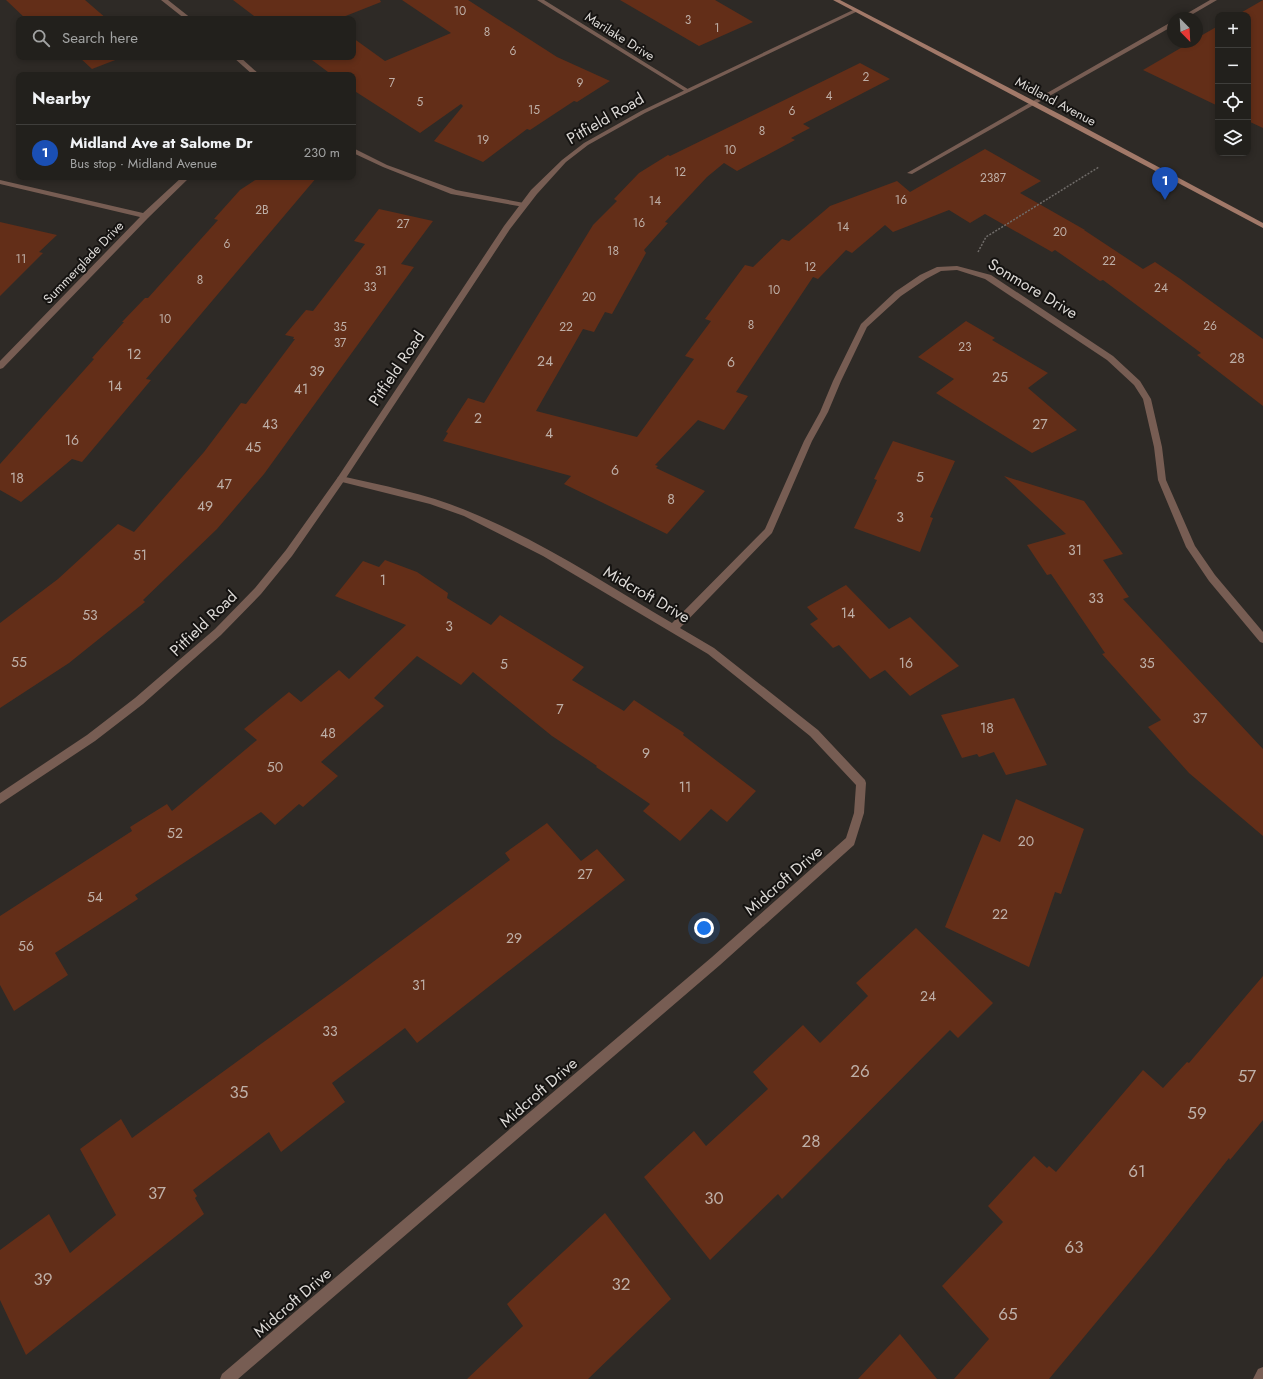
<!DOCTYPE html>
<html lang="en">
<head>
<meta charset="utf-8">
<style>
  body { margin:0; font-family:Jost,sans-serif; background:#2a2825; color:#f1f3f6 }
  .controls { position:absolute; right:12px; top:12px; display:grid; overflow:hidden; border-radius:8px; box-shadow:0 2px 6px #0003 }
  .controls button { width:36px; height:36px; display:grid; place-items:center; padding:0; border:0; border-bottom:1px solid #3f3e3b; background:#22201c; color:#f1f3f6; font:20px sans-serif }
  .compass { position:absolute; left:1167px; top:12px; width:36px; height:36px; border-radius:50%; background:#22201c; box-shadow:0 2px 6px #0003; rotate:156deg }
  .you { position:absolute; left:704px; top:928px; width:14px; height:14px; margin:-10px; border:3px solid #fff; border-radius:50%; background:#1a73e8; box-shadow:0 0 0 6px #1a73e833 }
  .badge { display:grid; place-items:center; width:26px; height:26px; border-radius:50%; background:#ddb133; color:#fff; font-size:13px; font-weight:700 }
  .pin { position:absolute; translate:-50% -33px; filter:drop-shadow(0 1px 2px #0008) }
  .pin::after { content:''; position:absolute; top:21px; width:14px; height:12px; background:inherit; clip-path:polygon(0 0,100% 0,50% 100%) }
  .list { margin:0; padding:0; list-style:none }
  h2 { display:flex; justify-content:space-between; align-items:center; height:52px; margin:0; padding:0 16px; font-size:17px }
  h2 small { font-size:13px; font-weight:400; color:#a2a3a3 }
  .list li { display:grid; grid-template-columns:26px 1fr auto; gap:12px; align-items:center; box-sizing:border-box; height:56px; padding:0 16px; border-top:1px solid #3f3e3b }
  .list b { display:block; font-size:15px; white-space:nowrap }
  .list p { margin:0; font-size:13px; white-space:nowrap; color:#a2a3a3 }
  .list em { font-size:13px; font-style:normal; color:#a2a3a3 }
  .icon { flex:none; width:22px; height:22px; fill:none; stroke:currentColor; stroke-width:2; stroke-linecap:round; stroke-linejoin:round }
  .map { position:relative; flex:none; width:1263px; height:1379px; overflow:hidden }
  .search { position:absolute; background:#22201c; box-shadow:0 2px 6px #0003; left:16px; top:16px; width:340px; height:44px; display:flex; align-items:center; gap:10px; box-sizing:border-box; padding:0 14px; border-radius:8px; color:#a2a3a3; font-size:15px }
  .panel { position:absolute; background:#22201c; box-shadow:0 2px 6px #0003; left:16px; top:72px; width:340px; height:108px; border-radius:8px }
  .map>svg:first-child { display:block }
  .building { fill:#632e18 }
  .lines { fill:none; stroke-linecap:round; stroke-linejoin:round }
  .path { stroke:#706c69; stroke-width:1.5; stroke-dasharray:2 1.5; stroke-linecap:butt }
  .service { fill:#775d53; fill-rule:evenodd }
  .minor { fill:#775d53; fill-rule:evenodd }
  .tertiary { fill:#775d53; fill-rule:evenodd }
  .secondary { fill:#a27969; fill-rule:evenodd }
  .labels { text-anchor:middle; stroke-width:4; stroke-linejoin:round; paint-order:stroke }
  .far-number-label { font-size:12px; fill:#beafa7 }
  .far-street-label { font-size:13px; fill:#dddad7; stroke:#151311 }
  .number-label { font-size:14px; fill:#beafa7 }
  .street-label { font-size:16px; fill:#dddad7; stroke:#151311 }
  .near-number-label { font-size:17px; fill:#beafa7 }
</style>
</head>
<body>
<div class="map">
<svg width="1263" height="1379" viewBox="0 0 1263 1379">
  <rect width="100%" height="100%" fill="#2e2a26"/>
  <path class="building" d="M6 0H85L107 19H26Z
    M233 0H380L381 2 338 19H258Z
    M402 0H468L557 57 610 81 577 102 574 101 530 130 527 129 483 162 434 141 463 106 461 104 420 133 353 90V75H332L308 57H353V38L385 61 451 33Z
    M620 0H715L753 22 699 46Z
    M1263 0V128L1248 121V15H1237Z
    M1218 26V106L1143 70 1191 42H1197V38Z
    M79 57H123L92 69Z
    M860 63 890 79 803 124 810 128 791 138 795 140 737 171 724 163 707 177 665 222 668 223 644 250 646 253 612 314 605 312 594 332 583 329 536 411 637 437 694 359 685 356 711 321 705 319 745 265 753 267 782 239 789 241 830 206 897 181 910 192 985 149 1041 181 1020 193 1085 230H1084L1143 269 1155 262 1179 278 1263 339V406L1197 355 1201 353 1103 280 1100 281 1055 250 1052 252 985 214 970 223 949 210 893 232 885 225 852 253 846 250 818 279 813 277 736 392 748 396 724 430 698 420 655 465 658 466 656 468 705 491 667 534 564 484 571 476 443 441 448 433 446 432 468 398 484 403 593 225 617 201 614 199 639 173 668 155 670 156Z
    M260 177H317L146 379 151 380 82 462 72 459 21 502 0 490V464L94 359 92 358 124 322H122L145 298H148L218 220 214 219 240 190Z
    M379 209 433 221 401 264 414 267 264 474 217 529 143 600 145 602 69 663 0 708V623L58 579 118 524 134 532 204 452 241 403 246 404 295 339H293L294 337 285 335 306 310 313 311 365 244 354 241Z
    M0 222 57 235 39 252 43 253 0 296Z
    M966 321 995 338 992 340 1048 373 1028 388 1077 430 1032 453 936 393 954 379 918 357Z
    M893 441 955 461 930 517 933 518 920 552 854 528 877 480 874 479Z
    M1004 476 1084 501 1123 554 1103 560 1129 597 1123 599 1263 749V836L1189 773 1148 727 1161 720 1102 654 1105 653 1051 574 1047 575 1027 545 1066 534Z
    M385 560 417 572 448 593 447 598 491 625 500 615 584 667 572 680 624 711 634 700 684 733 683 735 756 791 727 822 711 809 680 841 643 811 650 804 596 767 597 766 552 736 473 672 461 685 417 656 374 698 384 706 321 762 338 776 303 807 299 804 275 825 261 812 135 895 138 899 55 953 68 975 14 1011 0 985V916L132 831 130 827 167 804 172 811 257 740 244 729 289 692 301 702 339 670 349 679 406 625 335 596 363 561 379 567Z
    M846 585 889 629 910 617 959 666 910 696 885 670 870 679 839 645 833 648 810 624 818 619 807 607Z
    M1014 698 1047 765 1006 775 994 752 979 757 977 754 962 758 941 715Z
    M1016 799 1084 829 1061 894 1055 892 1029 967 945 927 983 834 1000 842Z
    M547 823 581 861 597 849 625 880 417 1043 405 1028 332 1083 345 1102 281 1152 269 1132 193 1190 197 1196 195 1198 204 1214 26 1355 0 1300V1250L49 1214 70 1253 116 1215 80 1149 121 1119 132 1138 342 985 510 860 505 853Z
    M916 928 993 1003 958 1038 950 1030 782 1199 778 1194 710 1260 644 1177 694 1131 706 1146 768 1089 753 1072 803 1025 820 1043 868 996 856 983Z
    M1263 976V1120L1230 1160 1229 1158 1154 1253 1049 1379H954L989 1339 942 1286 1003 1222 988 1206 1034 1156 1047 1168 1049 1166 1056 1172 1143 1070 1163 1088 1187 1062 1189 1063Z
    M605 1213 671 1299 588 1379H467L523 1326 507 1304Z
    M900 1334 937 1379H858Z"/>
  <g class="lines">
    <path class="path" d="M978 252 986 237 1099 167"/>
    <path class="service" d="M1210 0H1217L1186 18H1179Z
      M1173 21V26L912 174 907 173Z"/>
    <path class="minor" d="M161 0H168L192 19H185Z
      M537 0H544L691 91 686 92Z
      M233 57H240L260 75H253Z
      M353 148 387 165 456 190 524 203 528 205 524 207 451 194 383 167 353 153Z
      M182 177H190L148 218 3 368 0 369V361L140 217 0 184V180L143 213Z
      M957 266 991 275 1113 356 1140 381 1151 399 1162 447 1166 480 1195 546 1215 575 1263 632V643L1260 642 1209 581 1186 547 1158 480 1154 447 1143 399 1134 385 1107 360 985 279 957 270 941 271 926 279 901 296 867 327 841 381 828 412 812 441 772 533 680 628 714 648 818 730 865 780 866 783 864 813 854 845 720 965 238 1379H220L222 1374 712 957 846 838 854 813 856 785 810 736 708 654 543 556 464 516 430 504 338 481 337 479 338 477 341 476C384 486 429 494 470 512 541 541 606 584 672 623L765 529 804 441 820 412 833 381 861 324 895 292 920 275 937 267Z
      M1263 1367V1379H1253L1258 1369Z"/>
    <path class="tertiary" d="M853 10 858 11 645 113 588 145 566 162 537 194 510 229 344 481 292 556 261 594 221 635 143 704 95 741 0 804V793L87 735 135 698 215 629 255 588 286 550 338 477 504 226 531 190 562 160 584 143 641 111Z"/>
    <path class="secondary" d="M833 0H840L1065 117 1263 223V228Z"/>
  </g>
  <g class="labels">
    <g class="far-number-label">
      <text x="460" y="15">10</text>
      <text x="688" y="24">3</text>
      <text x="717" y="32">1</text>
      <text x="487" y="36">8</text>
      <text x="513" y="55">6</text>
      <text x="866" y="81">2</text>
      <text x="392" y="87">7</text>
      <text x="580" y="87">9</text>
      <text x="829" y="100">4</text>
      <text x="420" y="106">5</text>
      <text x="534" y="114">15</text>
      <text x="792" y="115">6</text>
      <text x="762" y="135">8</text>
      <text x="483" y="144">19</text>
      <text x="730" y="154">10</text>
      <text x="680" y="176">12</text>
      <text x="993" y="182">2387</text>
      <text x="901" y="204">16</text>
      <text x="655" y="205">14</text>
      <text x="262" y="214">2B</text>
      <text x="639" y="227">16</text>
      <text x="403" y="228">27</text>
      <text x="843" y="231">14</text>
      <text x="1060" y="236">20</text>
      <text x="227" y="248">6</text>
      <text x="613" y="255">18</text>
      <text x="21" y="263">11</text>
      <text x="1109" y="265">22</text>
      <text x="810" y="271">12</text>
      <text x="381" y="275">31</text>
      <text x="200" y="284">8</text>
      <text x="370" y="291">33</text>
      <text x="1161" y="292">24</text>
      <text x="774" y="294">10</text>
      <text x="589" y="301">20</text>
      <text x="165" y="323">10</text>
      <text x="751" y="329">8</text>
      <text x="1210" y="330">26</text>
      <text x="340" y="331">35</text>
      <text x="566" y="331">22</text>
      <text x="340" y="347">37</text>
      <text x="965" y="351">23</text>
    </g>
    <g class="far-street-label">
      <text transform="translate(620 36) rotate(32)" y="5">Marilake Drive</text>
      <text transform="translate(1056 101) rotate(28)" y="5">Midland Avenue</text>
      <text transform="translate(83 262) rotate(-46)" y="5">Summerglade Drive</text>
    </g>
    <g class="number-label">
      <text x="134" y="359">12</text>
      <text x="1237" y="363">28</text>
      <text x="545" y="366">24</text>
      <text x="731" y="367">6</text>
      <text x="317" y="376">39</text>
      <text x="1000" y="382">25</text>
      <text x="115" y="391">14</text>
      <text x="301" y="394">41</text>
      <text x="478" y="423">2</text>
      <text x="270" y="429">43</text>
      <text x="1040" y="429">27</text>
      <text x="549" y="438">4</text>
      <text x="72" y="445">16</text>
      <text x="253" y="452">45</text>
      <text x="615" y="475">6</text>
      <text x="920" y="482">5</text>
      <text x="17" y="483">18</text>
      <text x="224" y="489">47</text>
      <text x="671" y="504">8</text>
      <text x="205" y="511">49</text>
      <text x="900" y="522">3</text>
      <text x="1075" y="555">31</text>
      <text x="140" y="560">51</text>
      <text x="383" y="585">1</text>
      <text x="1096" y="603">33</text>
      <text x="848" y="618">14</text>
      <text x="90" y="620">53</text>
      <text x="449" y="631">3</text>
      <text x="19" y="667">55</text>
      <text x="906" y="668">16</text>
      <text x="1147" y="668">35</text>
      <text x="504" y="669">5</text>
      <text x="560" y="714">7</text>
      <text x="1200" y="723">37</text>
      <text x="987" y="733">18</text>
      <text x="328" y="738">48</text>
      <text x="646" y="758">9</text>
      <text x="275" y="772">50</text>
      <text x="685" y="792">11</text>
      <text x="175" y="838">52</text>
      <text x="1026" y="846">20</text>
      <text x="585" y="879">27</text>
      <text x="95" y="902">54</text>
      <text x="1000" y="919">22</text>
      <text x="514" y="943">29</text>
      <text x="26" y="951">56</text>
      <text x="419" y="990">31</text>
      <text x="928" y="1001">24</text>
      <text x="330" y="1036">33</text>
    </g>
    <g class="street-label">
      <text transform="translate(605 118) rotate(-30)" y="6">Pitfield Road</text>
      <text transform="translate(1033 288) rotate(31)" y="6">Sonmore Drive</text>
      <text transform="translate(396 368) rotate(-56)" y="6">Pitfield Road</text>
      <text transform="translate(647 594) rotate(30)" y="6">Midcroft Drive</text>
      <text transform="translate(203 623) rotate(-44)" y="6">Pitfield Road</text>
      <text transform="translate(783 880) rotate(-41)" y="6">Midcroft Drive</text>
      <text transform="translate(538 1092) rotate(-41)" y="6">Midcroft Drive</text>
      <text transform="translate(292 1302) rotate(-41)" y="6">Midcroft Drive</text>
    </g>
    <g class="near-number-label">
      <text x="860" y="1077">26</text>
      <text x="1247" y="1082">57</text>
      <text x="239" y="1098">35</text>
      <text x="1197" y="1119">59</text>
      <text x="811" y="1147">28</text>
      <text x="1137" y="1177">61</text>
      <text x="157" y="1199">37</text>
      <text x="714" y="1204">30</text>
      <text x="1074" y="1253">63</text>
      <text x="43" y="1285">39</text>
      <text x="621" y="1290">32</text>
      <text x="1008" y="1320">65</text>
    </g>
  </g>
</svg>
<div class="controls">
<button>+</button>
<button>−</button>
<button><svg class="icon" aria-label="locate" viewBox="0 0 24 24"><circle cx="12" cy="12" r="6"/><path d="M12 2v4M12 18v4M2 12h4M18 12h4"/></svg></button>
<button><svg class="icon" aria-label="layers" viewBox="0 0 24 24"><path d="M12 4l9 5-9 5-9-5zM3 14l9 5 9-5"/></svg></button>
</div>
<svg class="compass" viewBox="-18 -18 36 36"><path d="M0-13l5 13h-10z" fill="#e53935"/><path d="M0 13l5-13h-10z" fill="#a2a3a3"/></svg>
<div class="you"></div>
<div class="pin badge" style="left:1165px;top:200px;background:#1a4fb4">1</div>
<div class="search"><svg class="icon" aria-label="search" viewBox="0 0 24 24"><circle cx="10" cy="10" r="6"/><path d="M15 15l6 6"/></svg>Search here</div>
<section class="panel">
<h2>Nearby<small></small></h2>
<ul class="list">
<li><span class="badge" style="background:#1a4fb4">1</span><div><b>Midland Ave at Salome Dr</b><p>Bus stop · Midland Avenue</p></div><em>230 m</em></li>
</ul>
</section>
</div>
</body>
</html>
